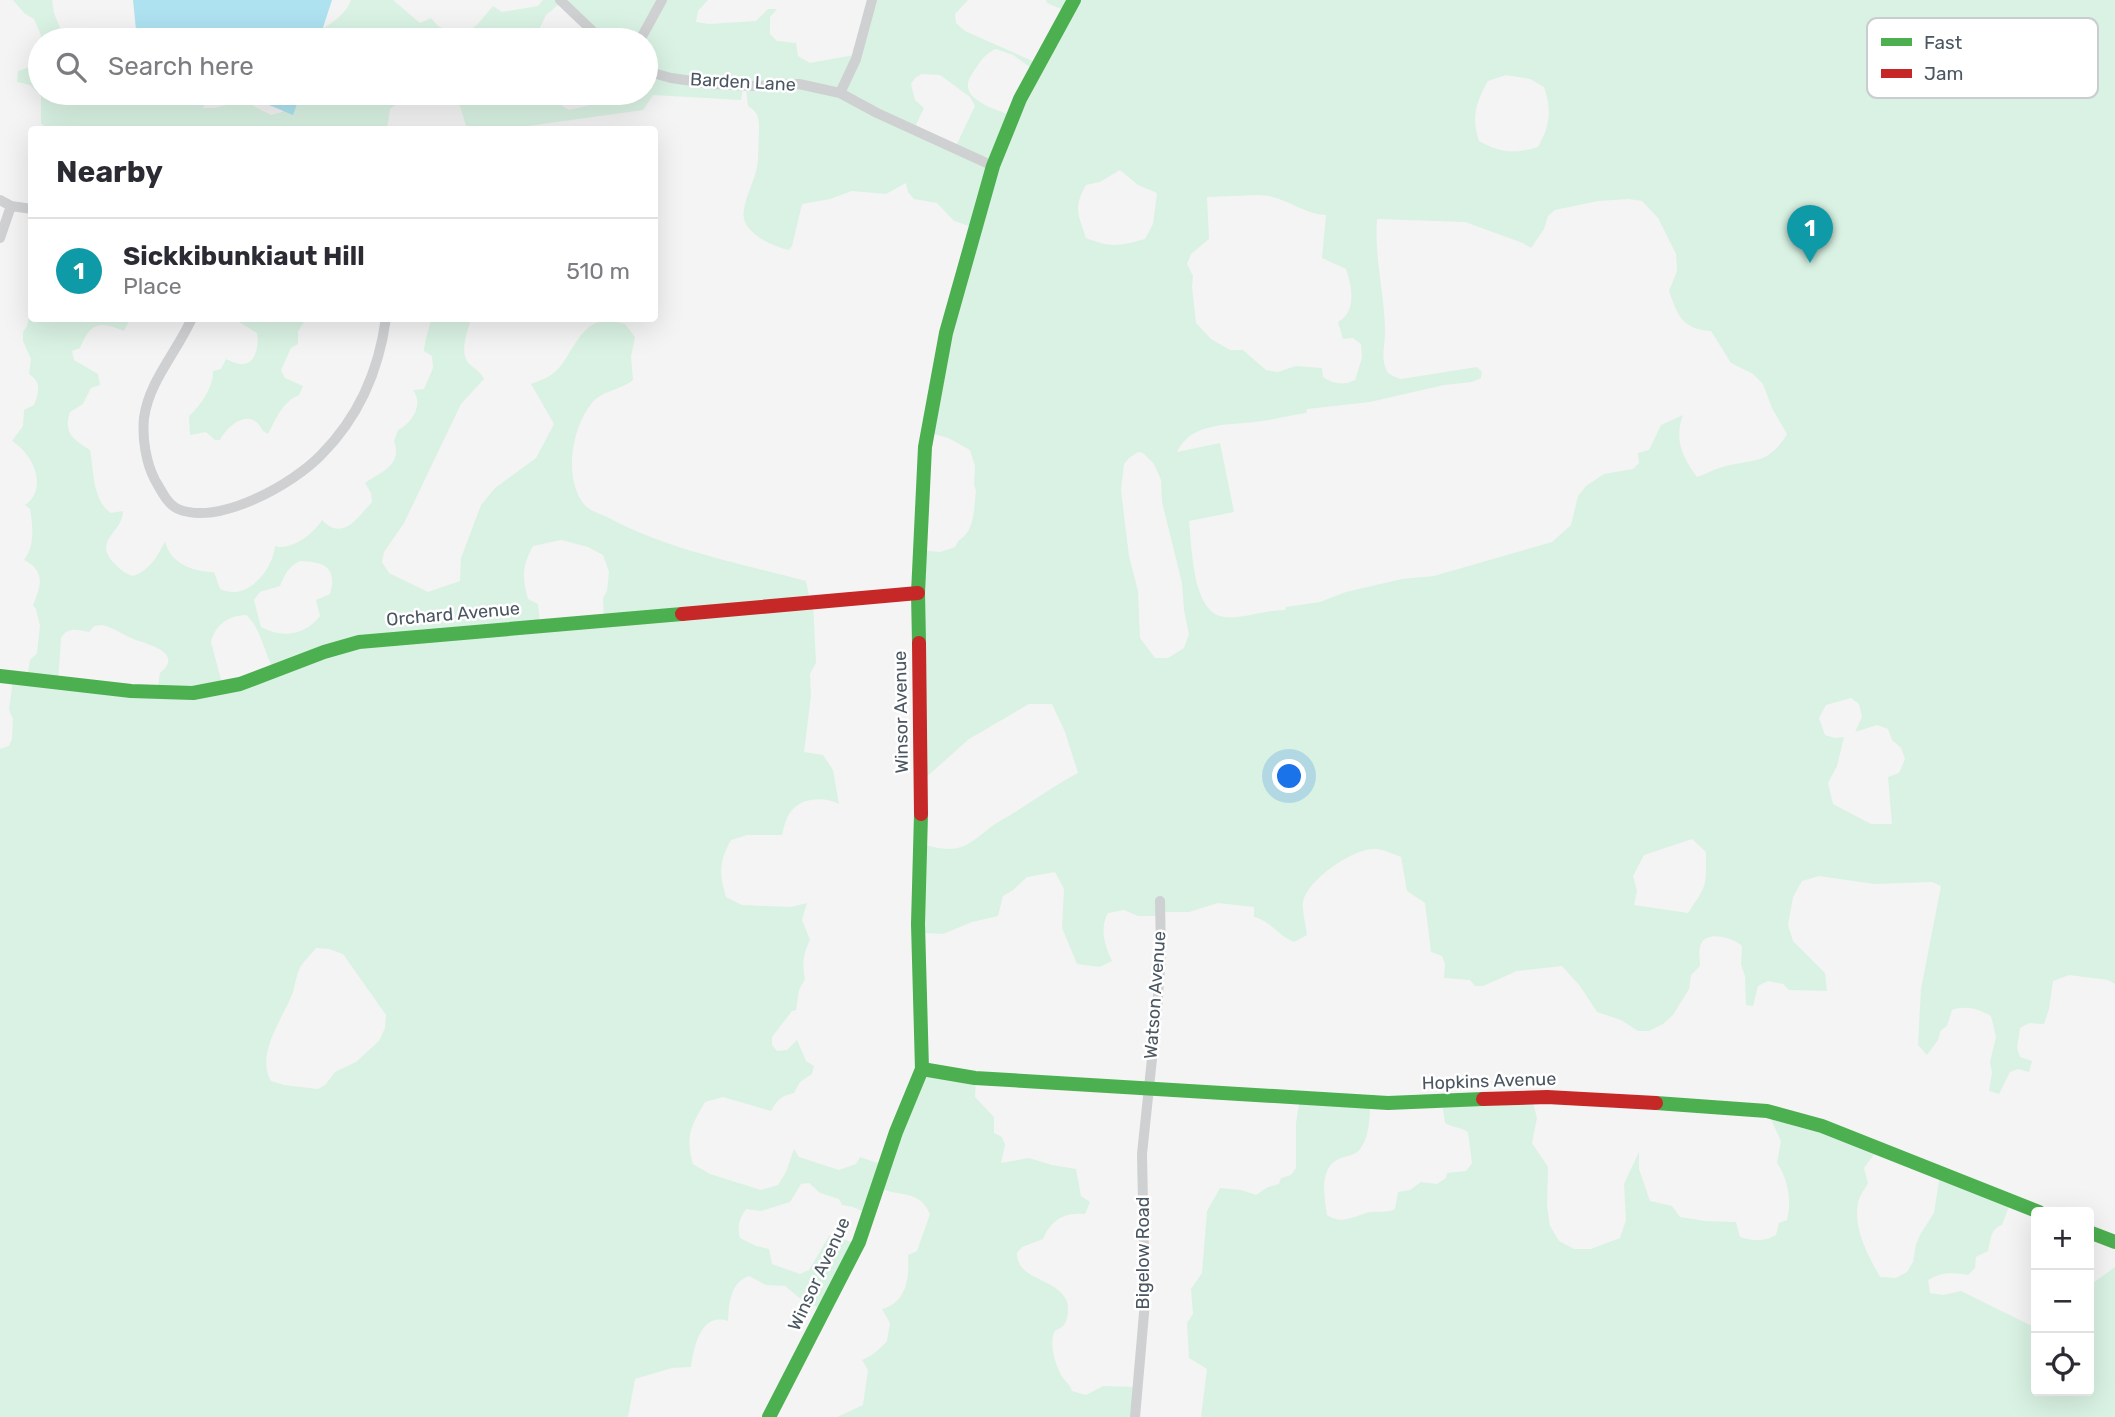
<!DOCTYPE html>
<html lang="en">
<head>
<meta charset="utf-8">
<style>
  body { margin:0; font-family:Rubik,sans-serif; background:#f7f7f7; color:#2b2b33 }
  .controls { position:absolute; right:21px; bottom:21px; display:grid; overflow:hidden; border-radius:7px; box-shadow:0 7px 28px #0002 }
  .controls button { width:63px; height:63px; display:grid; place-items:center; padding:0; border:0; border-bottom:2px solid #e1e1e2; background:#fff; color:#2b2b33; font:35px sans-serif }
  .you { position:absolute; left:1290px; top:777px; width:24px; height:24px; margin:-18px; border:5px solid #fff; border-radius:50%; background:#1a73e8; box-shadow:0 0 0 10px #1a73e833 }
  .badge { display:grid; place-items:center; width:46px; height:46px; border-radius:50%; background:#0f766e; color:#fff; font-size:23px; font-weight:700 }
  .pin { position:absolute; translate:-50% -58px; filter:drop-shadow(0 2px 4px #0008) }
  .pin::after { content:''; position:absolute; top:37px; width:24px; height:21px; background:inherit; clip-path:polygon(0 0,100% 0,50% 100%) }
  .list { margin:0; padding:0; list-style:none }
  h2 { display:flex; justify-content:space-between; align-items:center; height:91px; margin:0; padding:0 28px; font-size:30px }
  h2 small { font-size:23px; font-weight:400; color:#7c7c81 }
  .list li { display:grid; grid-template-columns:46px 1fr auto; gap:21px; align-items:center; box-sizing:border-box; height:105px; padding:0 28px; border-top:2px solid #e1e1e2 }
  .list b { display:block; font-size:26px; white-space:nowrap }
  .list p { margin:0; font-size:23px; white-space:nowrap; color:#7c7c81 }
  .list em { font-size:23px; font-style:normal; color:#7c7c81 }
  .icon { flex:none; width:38px; height:38px; fill:none; stroke:currentColor; stroke-width:2; stroke-linecap:round; stroke-linejoin:round }
  .map { position:relative; flex:none; width:2115px; height:1417px; overflow:hidden }
  .search { position:absolute; background:#fff; box-shadow:0 7px 28px #0002; left:28px; top:28px; width:630px; height:77px; display:flex; align-items:center; gap:18px; box-sizing:border-box; padding:0 24px; border-radius:38px; color:#7c7c81; font-size:26px }
  .panel { position:absolute; background:#fff; box-shadow:0 7px 28px #0002; left:28px; top:126px; width:630px; height:196px; border-radius:7px }
  .map>svg:first-child { display:block }
  .green { fill:#d9f2e3; fill-rule:evenodd }
  .water { fill:#aee2f0 }
  .lines { fill:none; stroke-linecap:round; stroke-linejoin:round }
  .street { stroke:#ced0d2; stroke-width:10 }
  .fast { stroke:#4caf50; stroke-width:14 }
  .jam { stroke:#c62828; stroke-width:14 }
  .labels { text-anchor:middle; stroke-width:5; stroke-linejoin:round; paint-order:stroke }
  .street-label { font-size:18px; fill:#4a5661; stroke:#fff }
  .key { fill:#fff; stroke:#c9ccd0; stroke-width:2 }
  .key-label { font-size:19px; fill:#4a5661 }
</style>
</head>
<body>
<div class="map">
<svg width="2115" height="1417" viewBox="0 0 2115 1417">
  <rect width="100%" height="100%" fill="#f4f4f4"/>
  <path class="green" d="M13 0H52L54 13 65 40H41V35L34 19 25 14Z
    M351 0H393L420 23 431 18 438 26 461 36 477 25 493 6 502 12 538 6 543 0H564L546 15 534 40H350L322 35 324 28C335 21 346 13 351 0Z
    M567 0H708L698 11 696 22 709 24 756 21 768 9H777L770 17V34L777 41 796 43 798 56 810 63 854 55 871 0H968L955 14 956 23 965 31 1037 63 1066 11 1047 3 1046 0H2115V984L2108 980 2069 975 2053 981 2049 1009 2044 1024 2029 1023 2020 1028 2017 1048 2020 1057 2032 1061 2029 1072 2018 1069 2010 1072 1999 1094 1989 1091 1992 1073 1990 1062 1996 1037 1991 1016C1979 1009 1965 1005 1952 1010L1947 1026 1941 1030 1938 1040 1927 1055 1918 1045 1921 989 1941 886 1932 882 1875 884 1819 876 1802 881 1793 897 1788 925 1793 941 1825 973 1827 991 1789 990 1783 984 1768 981 1758 986 1753 1006 1746 1005 1745 976 1741 965 1742 946C1733 938 1707 930 1701 944 1698 949 1700 960 1700 966L1691 975 1689 989 1673 1015 1663 1024 1649 1031H1638L1621 1020 1597 1012 1580 986 1562 966 1517 971 1483 986H1475L1470 980 1444 978 1445 964 1442 956 1431 952 1425 903 1407 891 1401 857C1393 854 1383 849 1375 849 1353 848 1307 880 1303 902 1302 911 1306 925 1307 935L1294 942C1279 936 1269 920 1254 917V907L1218 903 1189 912H1159L1157 916H1138L1124 910 1108 913C1099 929 1105 946 1112 961L1100 967 1077 964 1062 928 1064 889 1055 872 1027 877 1013 890 1003 896 998 916 972 922 943 934 924 933 922 845C931 846 940 849 949 849 971 849 982 831 1000 821 1027 806 1051 787 1078 773L1065 732 1052 704H1029L969 739 922 781 919 550 940 552 955 547 959 540C975 532 974 506 976 490L974 485 975 466 970 450 948 438 927 432 972 227 954 221 937 203 914 199 908 192 906 183 886 194 852 191 830 199 802 204 792 246 789 250C772 246 739 232 744 210 746 195 754 182 757 167 759 157 758 145 759 134 759 121 760 113 748 106L746 88 743 87 741 100 653 95 643 110 528 126V130L467 129 460 106 448 93H542L569 110 590 105 602 93H646V40H601ZM996 49 1013 55 1034 70 1010 115C997 110 965 101 968 83 969 78 973 72 976 68 982 59 986 53 996 49ZM922 74 940 75 970 97 975 106 955 148 914 129 924 108 915 100 911 84 915 78ZM1506 75 1530 79 1544 87C1552 110 1550 126 1538 147 1515 154 1500 153 1479 141 1471 116 1476 103 1488 81ZM1120 170 1138 185 1157 193 1153 224 1145 239C1120 246 1110 248 1086 238 1078 214 1073 208 1086 185L1100 182ZM1257 195C1285 195 1302 214 1326 215L1322 258 1346 269C1352 286 1357 312 1338 322L1343 339 1353 338 1361 344 1362 358 1355 380C1344 386 1333 384 1323 377L1322 368 1296 366 1278 372 1266 370 1243 350H1230L1211 339 1196 323 1192 287 1193 276 1187 264 1191 254 1209 239 1207 197ZM1629 199 1642 201 1658 218 1676 254 1677 271 1669 291C1678 316 1682 329 1711 331L1731 363 1753 374 1763 384 1772 408 1787 434C1770 462 1758 459 1730 465 1719 467 1708 473 1697 477 1682 457 1674 439 1683 415L1661 425 1649 450 1638 453 1639 463 1633 469 1604 474 1586 486 1578 496 1571 525 1552 542 1434 576 1402 579 1346 592 1320 602 1286 607 1285 610C1265 610 1244 619 1225 617 1192 615 1192 546 1189 521L1234 512 1220 443 1177 452C1192 420 1232 426 1262 421 1277 419 1291 415 1306 413L1307 409 1370 402 1444 385 1472 382 1481 378 1482 372 1477 367 1401 379C1393 376 1387 375 1385 366 1381 355 1386 340 1385 328 1384 292 1374 255 1377 219L1465 222 1523 243 1531 248 1544 229 1548 216 1555 210 1598 201ZM1138 452 1143 453 1154 464 1161 480 1162 502 1182 583 1184 610 1189 634 1184 648 1168 658H1155L1140 638 1138 591 1129 556 1121 490 1124 464 1129 458ZM1851 698 1859 704 1862 717 1855 732 1877 725 1888 729 1892 740 1901 748 1905 759 1899 773 1888 777 1892 824H1871L1833 804 1828 783 1837 766 1844 737 1835 738 1825 735 1819 718 1826 705ZM1692 839 1706 852C1706 886 1708 884 1688 913L1634 905 1637 891 1633 876 1644 855Z
    M40 44V93H208L203 108H214L244 101 271 115 282 112 300 96V93H412L390 109 387 129 48 130 41 123V96L30 85 17 82 18 71 36 65 39 58Z
    M30 314 32 318 130 319 124 331C99 320 90 323 80 348L72 351 74 360 98 374 100 385 91 388 83 404 70 412C63 433 73 439 90 450 94 470 92 500 111 513L123 511C123 533 92 540 114 563 120 569 124 573 133 576 150 570 157 557 165 541 170 563 192 572 214 572L220 589C247 602 273 570 275 546 292 551 314 533 322 520 343 542 357 518 372 502L371 493 365 483C381 472 403 465 394 441L398 430C412 423 424 405 413 390L424 389 433 368 432 356 424 351C425 339 429 330 431 319H471C468 330 460 349 467 361 472 368 480 370 484 379L461 404 404 523 384 552 382 562 389 573 428 592 460 581 461 558 481 505 495 488 536 458 554 424 531 384C542 380 551 377 559 368 572 353 581 323 604 321 610 320 619 323 625 324L635 337 631 357 633 380C621 390 601 391 592 403 572 427 563 478 584 504 588 510 600 514 607 517 668 550 739 563 806 581L810 601 813 602 816 663 810 674 811 696 804 752 823 755 833 770 839 804C827 797 805 797 794 808 787 814 784 826 782 835H747L731 840C719 862 719 873 726 897L742 905 791 907 807 903 802 920 810 940C803 954 802 964 805 979L799 990 796 1010 792 1011 772 1037V1045L777 1051 787 1050 797 1040 806 1061 814 1066 812 1074 800 1082 794 1093C781 1096 777 1100 771 1111L723 1097 705 1102C691 1126 685 1136 693 1164L710 1174 761 1190 778 1185 786 1172 794 1149 799 1157 839 1170 856 1164 860 1157 886 1166 921 1072 976 1078 975 1097 994 1117V1133L1002 1137 1005 1145 1001 1163 1029 1158 1052 1165 1076 1169 1081 1196 1090 1202 1085 1214C1064 1212 1051 1220 1043 1239L1022 1247 1017 1253C1017 1280 1053 1277 1066 1299 1069 1305 1069 1318 1064 1325 1060 1330 1054 1328 1053 1336 1050 1348 1056 1367 1063 1378 1067 1383 1070 1385 1072 1391L1086 1395 1103 1386 1135 1387 1134 1417H837L863 1405 868 1370 862 1360C871 1357 881 1348 887 1341L890 1323 882 1309C906 1303 910 1278 908 1255L917 1251 930 1214C919 1190 903 1197 882 1189L869 1214 853 1207 842 1205 839 1199 820 1193 809 1183 801 1184 790 1202 761 1211 746 1209C739 1219 737 1226 740 1238L756 1246 769 1249 772 1264 800 1274 809 1270 829 1236H837L855 1244 824 1310 802 1300 785 1286 766 1285 749 1276C730 1283 729 1303 728 1321 701 1312 694 1346 691 1367L672 1368 635 1379 628 1417H0V749L9 746 12 739 13 719 9 710 13 679H27L30 660 37 653 40 626 36 609 33 605C41 586 46 571 24 560 35 546 33 526 30 509L25 505C49 488 33 454 12 441L23 426 24 410 34 405C39 391 42 383 29 374L31 359 23 341V332L27 326ZM561 540 588 547 603 555 609 572 607 591 603 598 604 619 540 624 538 604 528 599C522 577 522 566 533 546ZM300 561C324 562 338 567 330 594L316 600 320 616C305 636 281 638 261 627L254 600 260 592 280 586C285 574 288 567 300 561ZM246 615C260 626 264 652 273 668L223 687 211 642C216 624 228 616 246 615ZM102 625C115 628 125 636 136 640 150 645 184 653 160 673L157 693 58 683 61 638C68 626 78 630 89 632L94 626ZM316 948 329 949 343 954 386 1015 385 1028 379 1041 356 1062 335 1072 325 1085 318 1089 284 1085 271 1081C255 1053 284 1017 293 992 295 985 296 977 299 970 302 962 311 955 316 948Z
    M246 319H306L298 331V344L291 348 281 370 285 378 303 386 299 395C282 402 276 419 268 434L263 431C252 407 229 423 220 440H215L206 432 190 435 189 416C200 407 214 386 213 371L221 369 226 359C231 361 238 365 243 364 257 363 259 343 257 333L239 322Z
    M1300 1098 1371 1102C1369 1116 1370 1134 1362 1146 1358 1154 1352 1155 1344 1157 1318 1164 1324 1194 1327 1215 1340 1224 1352 1218 1366 1213 1376 1210 1385 1214 1395 1209L1398 1192 1410 1190 1421 1182 1437 1184 1446 1178 1447 1173 1466 1171 1472 1163 1468 1132C1461 1127 1453 1128 1445 1123L1442 1102 1532 1099 1537 1118 1532 1143 1548 1167 1547 1206 1550 1226 1559 1241 1574 1249H1591L1620 1238 1626 1220 1624 1184 1639 1152V1169L1650 1201 1672 1206 1680 1217 1705 1221 1736 1222 1740 1237C1753 1241 1764 1242 1776 1235L1779 1223 1787 1220C1792 1201 1788 1179 1777 1163L1781 1141 1768 1113 1878 1149 1864 1168 1868 1183C1865 1189 1859 1196 1858 1203 1853 1229 1868 1255 1880 1277L1896 1278 1907 1272 1913 1262 1916 1244 1921 1233 1934 1213 1940 1174 2011 1201 2002 1225C1990 1229 1991 1240 1988 1251L1976 1257 1975 1268 1968 1275C1953 1272 1941 1272 1928 1280L1930 1293 1943 1295 1961 1291 2036 1328V1391H2089V1286L2115 1267V1417H1201L1207 1369 1189 1358 1187 1323 1193 1314 1191 1289 1202 1273 1207 1211 1220 1188 1241 1190 1256 1195 1268 1187 1279 1184 1281 1178 1291 1175 1296 1168V1123Z"/>
  <path class="water" d="M133 0H332L319 40H137Z
    M240 93H301L293 115Z"/>
  <g class="lines">
    <path class="street" d="M560 0 602 40
      M640 40 662 0
      M646 71 671 78 713 84 756 86 799 84 840 93 877 113 993 166
      M840 93 856 59 872 0
      M0 200 11 206 32 209
      M0 238 11 206
      M192 318C177 352 149 381 144 418 142 438 146 463 155 480 161 490 167 504 178 509 219 526 293 484 321 455 358 418 379 370 386 318
      M1135 1417 1145 1302 1142 1154 1157 1011 1161 952 1160 901"/>
    <path class="fast" d="M919 643 918 593 925 447 946 333 993 166 1020 99 1074 0
      M0 676 131 691 193 693 240 684 324 652 359 642 682 614
      M922 1069 975 1078 1388 1103 1483 1099
      M1656 1103 1767 1111 1822 1126 2039 1212
      M2089 1232 2115 1242
      M769 1417 859 1242 896 1132 922 1069 918 924 921 814"/>
    <path class="jam" d="M682 614 918 593
      M919 643 921 814
      M1483 1099 1547 1097 1656 1103"/>
  </g>
  <g class="labels">
    <g class="street-label">
      <text transform="translate(743 82) rotate(3)" y="6">Barden Lane</text>
      <text transform="translate(453 614) rotate(-5)" y="6">Orchard Avenue</text>
      <text transform="translate(901 712) rotate(-91)" y="6">Winsor Avenue</text>
      <text transform="translate(1155 995) rotate(-86)" y="6">Watson Avenue</text>
      <text transform="translate(1489 1081) rotate(-2)" y="6">Hopkins Avenue</text>
      <text transform="translate(1143 1253) rotate(-90)" y="6">Bigelow Road</text>
      <text transform="translate(819 1274) rotate(-65)" y="6">Winsor Avenue</text>
    </g>
  </g>
  <rect x="1867" y="18" width="231" height="80" rx="10" class="key"/>
  <rect x="1881" y="38" width="31" height="8" fill="#4caf50"/>
  <rect x="1881" y="69" width="31" height="9" fill="#c62828"/>
  <g class="key-label">
    <text x="1924" y="49">Fast</text>
    <text x="1924" y="80">Jam</text>
  </g>
</svg>
<div class="controls">
<button>+</button>
<button>−</button>
<button><svg class="icon" aria-label="locate" viewBox="0 0 24 24"><circle cx="12" cy="12" r="6"/><path d="M12 2v4M12 18v4M2 12h4M18 12h4"/></svg></button>
</div>
<div class="you"></div>
<div class="pin badge" style="left:1810px;top:263px;background:#0f9aa8">1</div>
<div class="search"><svg class="icon" aria-label="search" viewBox="0 0 24 24"><circle cx="10" cy="10" r="6"/><path d="M15 15l6 6"/></svg>Search here</div>
<section class="panel">
<h2>Nearby<small></small></h2>
<ul class="list">
<li><span class="badge" style="background:#0f9aa8">1</span><div><b>Sickkibunkiaut Hill</b><p>Place</p></div><em>510 m</em></li>
</ul>
</section>
</div>
</body>
</html>
